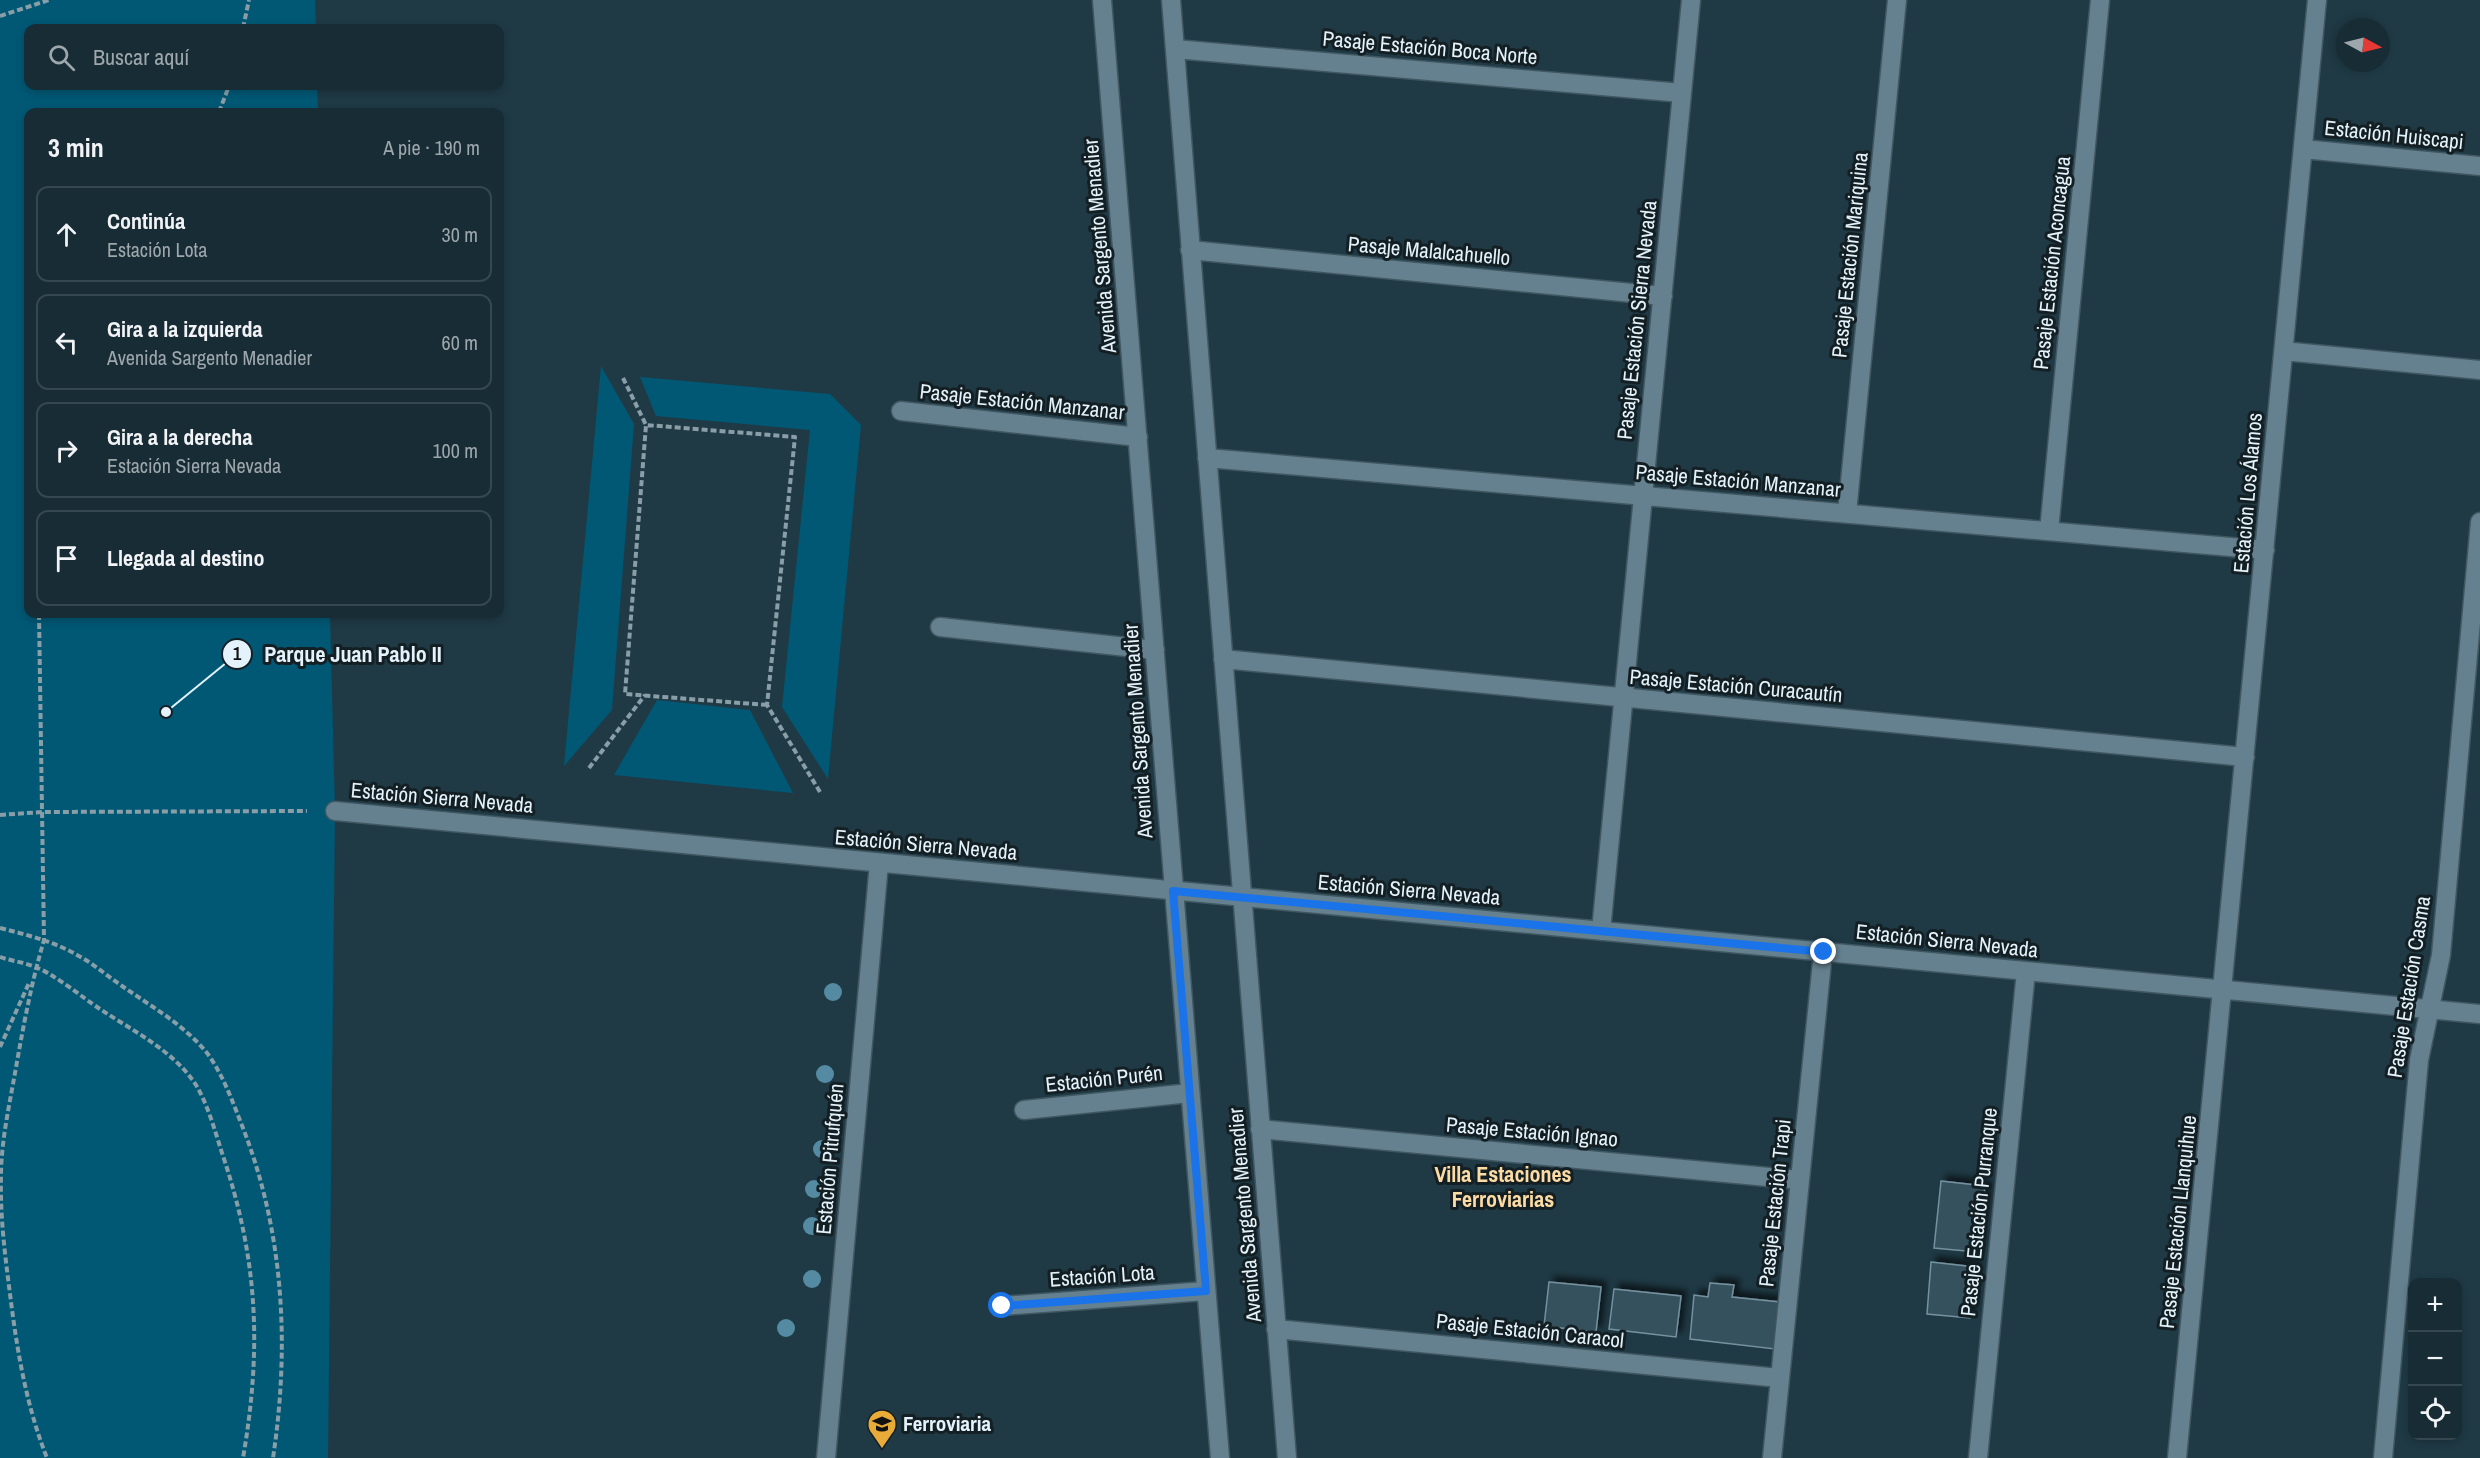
<!DOCTYPE html>
<html lang="es">
<head>
<meta charset="utf-8">
<style>
  body { margin:0; font-family:"Archivo Narrow",sans-serif; background:#243840; color:#f1f3f6 }
  .controls { position:absolute; right:18px; bottom:18px; display:grid; overflow:hidden; border-radius:12px; box-shadow:0 3px 9px #0003 }
  .controls button { width:54px; height:54px; display:grid; place-items:center; padding:0; border:0; border-bottom:2px solid #36484f; background:#172c34; color:#f1f3f6; font:30px sans-serif }
  .compass { position:absolute; left:2336px; top:18px; width:54px; height:54px; border-radius:50%; background:#172c34; box-shadow:0 3px 9px #0003; rotate:97deg }
  .stop { position:absolute; width:18px; height:18px; margin:-14px; border:4px solid #1a73e8; border-radius:50%; background:#fff }
  .stop.end { background:#1a73e8; border-color:#fff; box-shadow:0 2px 6px #0008 }
  .list { margin:0; padding:0; list-style:none }
  h2 { display:flex; justify-content:space-between; align-items:center; height:78px; margin:0; padding:0 24px; font-size:26px }
  h2 small { font-size:20px; font-weight:400; color:#9ea7ac }
  .list li { display:grid; grid-template-columns:39px 1fr auto; gap:18px; align-items:center; box-sizing:border-box; height:96px; margin:0 12px 12px; padding:0 12px; border:2px solid #36484f; border-radius:12px }
  .list b { display:block; font-size:22px; white-space:nowrap }
  .list p { margin:0; font-size:20px; white-space:nowrap; color:#9ea7ac }
  .list em { font-size:20px; font-style:normal; color:#9ea7ac }
  .icon { flex:none; width:33px; height:33px; fill:none; stroke:currentColor; stroke-width:2; stroke-linecap:round; stroke-linejoin:round }
  .map { position:relative; flex:none; width:2480px; height:1458px; overflow:hidden }
  .search { position:absolute; background:#172c34; box-shadow:0 3px 9px #0003; left:24px; top:24px; width:480px; height:66px; display:flex; align-items:center; gap:15px; box-sizing:border-box; padding:0 21px; border-radius:12px; color:#9ea7ac; font-size:22px }
  .panel { position:absolute; background:#172c34; box-shadow:0 3px 9px #0003; left:24px; top:108px; width:480px; height:510px; border-radius:12px }
  .map>svg:first-child { display:block }
  .green { fill:#005875 }
  .building { fill:#36515d; stroke:#75919f; stroke-width:1.5; filter:url(#shadow) }
  .lines { fill:none; stroke-linecap:round; stroke-linejoin:round }
  .minor-casing { stroke:#405761; stroke-width:21 }
  .path { stroke:#899ea7; stroke-width:4; stroke-dasharray:6 3; stroke-linecap:butt }
  .minor { stroke:#65818f; stroke-width:18 }
  .tree { fill:#548ba3 }
  .route { stroke:#1a73e8; stroke-width:8 }
  .labels { text-anchor:middle; stroke-width:6; stroke-linejoin:round; paint-order:stroke }
  .street-label { font-size:21px; fill:#e4f3fb; stroke:#141f24 }
  .poi-label { font-size:21px; font-weight:bold; fill:#e4f3fb; stroke:#141f24; text-anchor:start }
  .neighbourhood-label { font-size:22px; font-weight:bold; fill:#fddba4; stroke:#141f24 }
  .leader { fill:none; stroke:#e4f3fb; stroke-width:2 }
  .callout-dot { fill:#e4f3fb; stroke:#141f24; stroke-width:2 }
  .mark-label { font-size:18px; text-anchor:middle; font-weight:bold; fill:#111 }
  .callout-label { font-size:22px; text-anchor:middle; font-weight:bold; fill:#e4f3fb; stroke:#141f24; stroke-width:6; stroke-linejoin:round; paint-order:stroke }
</style>
</head>
<body>
<div class="map">
<svg width="2480" height="1458" viewBox="0 0 2480 1458">
  <defs>
    <filter id="shadow"><feDropShadow dx="5.5" dy="-5.5" stdDeviation="3" flood-color="#0009"/></filter>
  </defs>
  <rect width="100%" height="100%" fill="#1f3a45"/>
  <path class="green" d="M0 0H315L316 28H28V86H317L318 112H28V614H330L335 811 328 1458H0Z
    M601 366 634 424 612 710 564 766Z
    M640 377 830 394 861 425 828 779 782 707 810 430 656 416Z
    M657 700 750 710 793 793 614 775Z"/>
  <path class="building" d="M1941 1181 1985 1186 1977 1252 1934 1248Z
    M1931 1262 1975 1267 1970 1318 1927 1314Z
    M1549 1282 1601 1287 1596 1332 1544 1326Z
    M1710 1283 1734 1285 1732 1297 1780 1302 1775 1349 1690 1339 1694 1295 1708 1297Z
    M1614 1289 1681 1296 1676 1337 1609 1329Z"/>
  <g class="lines">
    <g class="minor-casing">
      <path id="minor" d="M1102 0 1220 1458
        M1171 0 1287 1458
        M1175 49 1682 93
        M2303 149 2480 166
        M1190 250 1663 296
        M2284 351 2480 370
        M901 411 1138 437
        M1207 458 2265 550
        M1847 513 1897 0
        M2049 531 2100 0
        M940 627 1155 650
        M1223 659 2245 757
        M335 811 2480 1014
        M1601 931 1691 0
        M1024 1110 1190 1093
        M1260 1129 1800 1180
        M1002 1306 1206 1291
        M1276 1329 1780 1378
        M826 1458 879 863
        M1772 1458 1823 952
        M1978 1458 2026 971
        M2177 1458 2317 0
        M2383 1458 2419 1060 2441 955 2480 522"/>
    </g>
    <path class="path" d="M0 16 49 0
      M243 28 249 0
      M219 112 229 86
      M623 378 646 425
      M39 614 44 940C31 984 23 1028 15 1073 9 1107 1 1142 1 1177 0 1216 5 1255 10 1294 17 1350 26 1405 47 1458
      M767 705 625 694 646 425 795 437 767 705 820 792
      M589 768 645 695
      M0 815 42 812 307 811
      M0 928C27 935 53 941 77 955 93 963 107 976 122 986 152 1007 188 1027 210 1057 224 1078 232 1100 241 1123 284 1230 290 1345 273 1458
      M0 957C11 961 24 962 35 967 53 973 83 998 100 1009 133 1031 174 1051 196 1085 208 1105 215 1131 222 1153 258 1259 262 1348 243 1458
      M0 1047 29 983"/>
    <use href="#minor" class="minor"/>
  </g>
  <g class="tree">
    <circle cx="833" cy="992" r="9"/>
    <circle cx="825" cy="1074" r="9"/>
    <circle cx="822" cy="1149" r="9"/>
    <circle cx="814" cy="1189" r="9"/>
    <circle cx="812" cy="1226" r="9"/>
    <circle cx="812" cy="1279" r="9"/>
    <circle cx="786" cy="1328" r="9"/>
  </g>
  <g class="lines">
    <path class="route" d="M1002 1306 1206 1291 1173 891 1824 952"/>
  </g>
  <defs>
    <g id="school-pin" transform="scale(1.5)"><path d="M0 17L-7.5 6A9.5 9.5 0 1 1 7.5 6Z" fill="#e9ab38" stroke="#141f24"/><path d="M0-5L7-2L0 1L-7-2ZM-4 1L0 2.5L4 1V4Q0 6-4 4Z" fill="#111"/></g>
  </defs>
  <g fill-rule="evenodd">
    <use href="#school-pin" x="882" y="1424"/>
  </g>
  <g class="labels">
    <g class="street-label">
      <text transform="translate(1430 48) rotate(5)" y="7">Pasaje Estación Boca Norte</text>
      <text transform="translate(2394 135) rotate(6)" y="7">Estación Huiscapi</text>
      <text transform="translate(1100 246) rotate(-95)" y="7">Avenida Sargento Menadier</text>
      <text transform="translate(1429 251) rotate(5)" y="7">Pasaje Malalcahuello</text>
      <text transform="translate(1850 255) rotate(-84)" y="7">Pasaje Estación Mariquina</text>
      <text transform="translate(2052 263) rotate(-84)" y="7">Pasaje Estación Aconcagua</text>
      <text transform="translate(1637 320) rotate(-84)" y="7">Pasaje Estación Sierra Nevada</text>
      <text transform="translate(1022 402) rotate(6)" y="7">Pasaje Estación Manzanar</text>
      <text transform="translate(1738 481) rotate(5)" y="7">Pasaje Estación Manzanar</text>
      <text transform="translate(2248 493) rotate(-85)" y="7">Estación Los Álamos</text>
      <text transform="translate(1736 686) rotate(5)" y="7">Pasaje Estación Curacautín</text>
      <text transform="translate(1138 731) rotate(-94)" y="7">Avenida Sargento Menadier</text>
      <text transform="translate(442 798) rotate(5)" y="7">Estación Sierra Nevada</text>
      <text transform="translate(926 845) rotate(5)" y="7">Estación Sierra Nevada</text>
      <text transform="translate(1409 890) rotate(5)" y="7">Estación Sierra Nevada</text>
      <text transform="translate(1947 941) rotate(6)" y="7">Estación Sierra Nevada</text>
      <text transform="translate(2409 987) rotate(-81)" y="7">Pasaje Estación Casma</text>
      <text transform="translate(1104 1079) rotate(-6)" y="7">Estación Purén</text>
      <text transform="translate(1532 1132) rotate(5)" y="7">Pasaje Estación Ignao</text>
      <text transform="translate(830 1159) rotate(-85)" y="7">Estación Pitrufquén</text>
      <text transform="translate(1775 1203) rotate(-84)" y="7">Pasaje Estación Trapi</text>
      <text transform="translate(1979 1212) rotate(-84)" y="7">Pasaje Estación Purranque</text>
      <text transform="translate(1245 1215) rotate(-95)" y="7">Avenida Sargento Menadier</text>
      <text transform="translate(2178 1222) rotate(-84)" y="7">Pasaje Estación Llanquihue</text>
      <text transform="translate(1102 1276) rotate(-4)" y="7">Estación Lota</text>
      <text transform="translate(1530 1331) rotate(6)" y="7">Pasaje Estación Caracol</text>
    </g>
    <g class="poi-label">
      <text x="903" y="1431">Ferroviaria</text>
    </g>
    <g class="neighbourhood-label">
      <text x="1503" y="1182">Villa Estaciones<tspan x="1503" dy="25">Ferroviarias</tspan></text>
    </g>
  </g>
  <path class="leader" d="M166 712L237 654"/>
  <g class="callout-dot">
    <circle cx="166" cy="712" r="6"/>
    <circle cx="237" cy="654" r="15"/>
  </g>
  <g class="mark-label">
    <text x="237" y="660">1</text>
  </g>
  <g class="callout-label">
    <text x="353" y="662">Parque Juan Pablo II</text>
  </g>
</svg>
<div class="controls">
<button>+</button>
<button>−</button>
<button><svg class="icon" aria-label="locate" viewBox="0 0 24 24"><circle cx="12" cy="12" r="6"/><path d="M12 2v4M12 18v4M2 12h4M18 12h4"/></svg></button>
</div>
<svg class="compass" viewBox="-18 -18 36 36"><path d="M0-13l5 13h-10z" fill="#e53935"/><path d="M0 13l5-13h-10z" fill="#9ea7ac"/></svg>
<div class="stop" style="left:1002px;top:1306px"></div>
<div class="stop end" style="left:1824px;top:952px"></div>
<div class="search"><svg class="icon" aria-label="search" viewBox="0 0 24 24"><circle cx="10" cy="10" r="6"/><path d="M15 15l6 6"/></svg>Buscar aquí</div>
<section class="panel">
<h2>3 min<small>A pie · 190 m</small></h2>
<ul class="list">
<li><svg class="icon" aria-label="ahead" viewBox="0 0 24 24"><path d="M12 20V5M6 11l6-6 6 6"/></svg><div><b>Continúa</b><p>Estación Lota</p></div><em>30 m</em></li>
<li><svg class="icon" aria-label="left" viewBox="0 0 24 24"><path d="M17 20v-9H6M10 6l-5 5 5 5"/></svg><div><b>Gira a la izquierda</b><p>Avenida Sargento Menadier</p></div><em>60 m</em></li>
<li><svg class="icon" aria-label="right" viewBox="0 0 24 24"><path d="M7 20v-9h11M14 6l5 5-5 5"/></svg><div><b>Gira a la derecha</b><p>Estación Sierra Nevada</p></div><em>100 m</em></li>
<li><svg class="icon" aria-label="arrive" viewBox="0 0 24 24"><path d="M6 21V4h12l-3 4 3 4H6"/></svg><div><b>Llegada al destino</b></div></li>
</ul>
</section>
</div>
</body>
</html>
